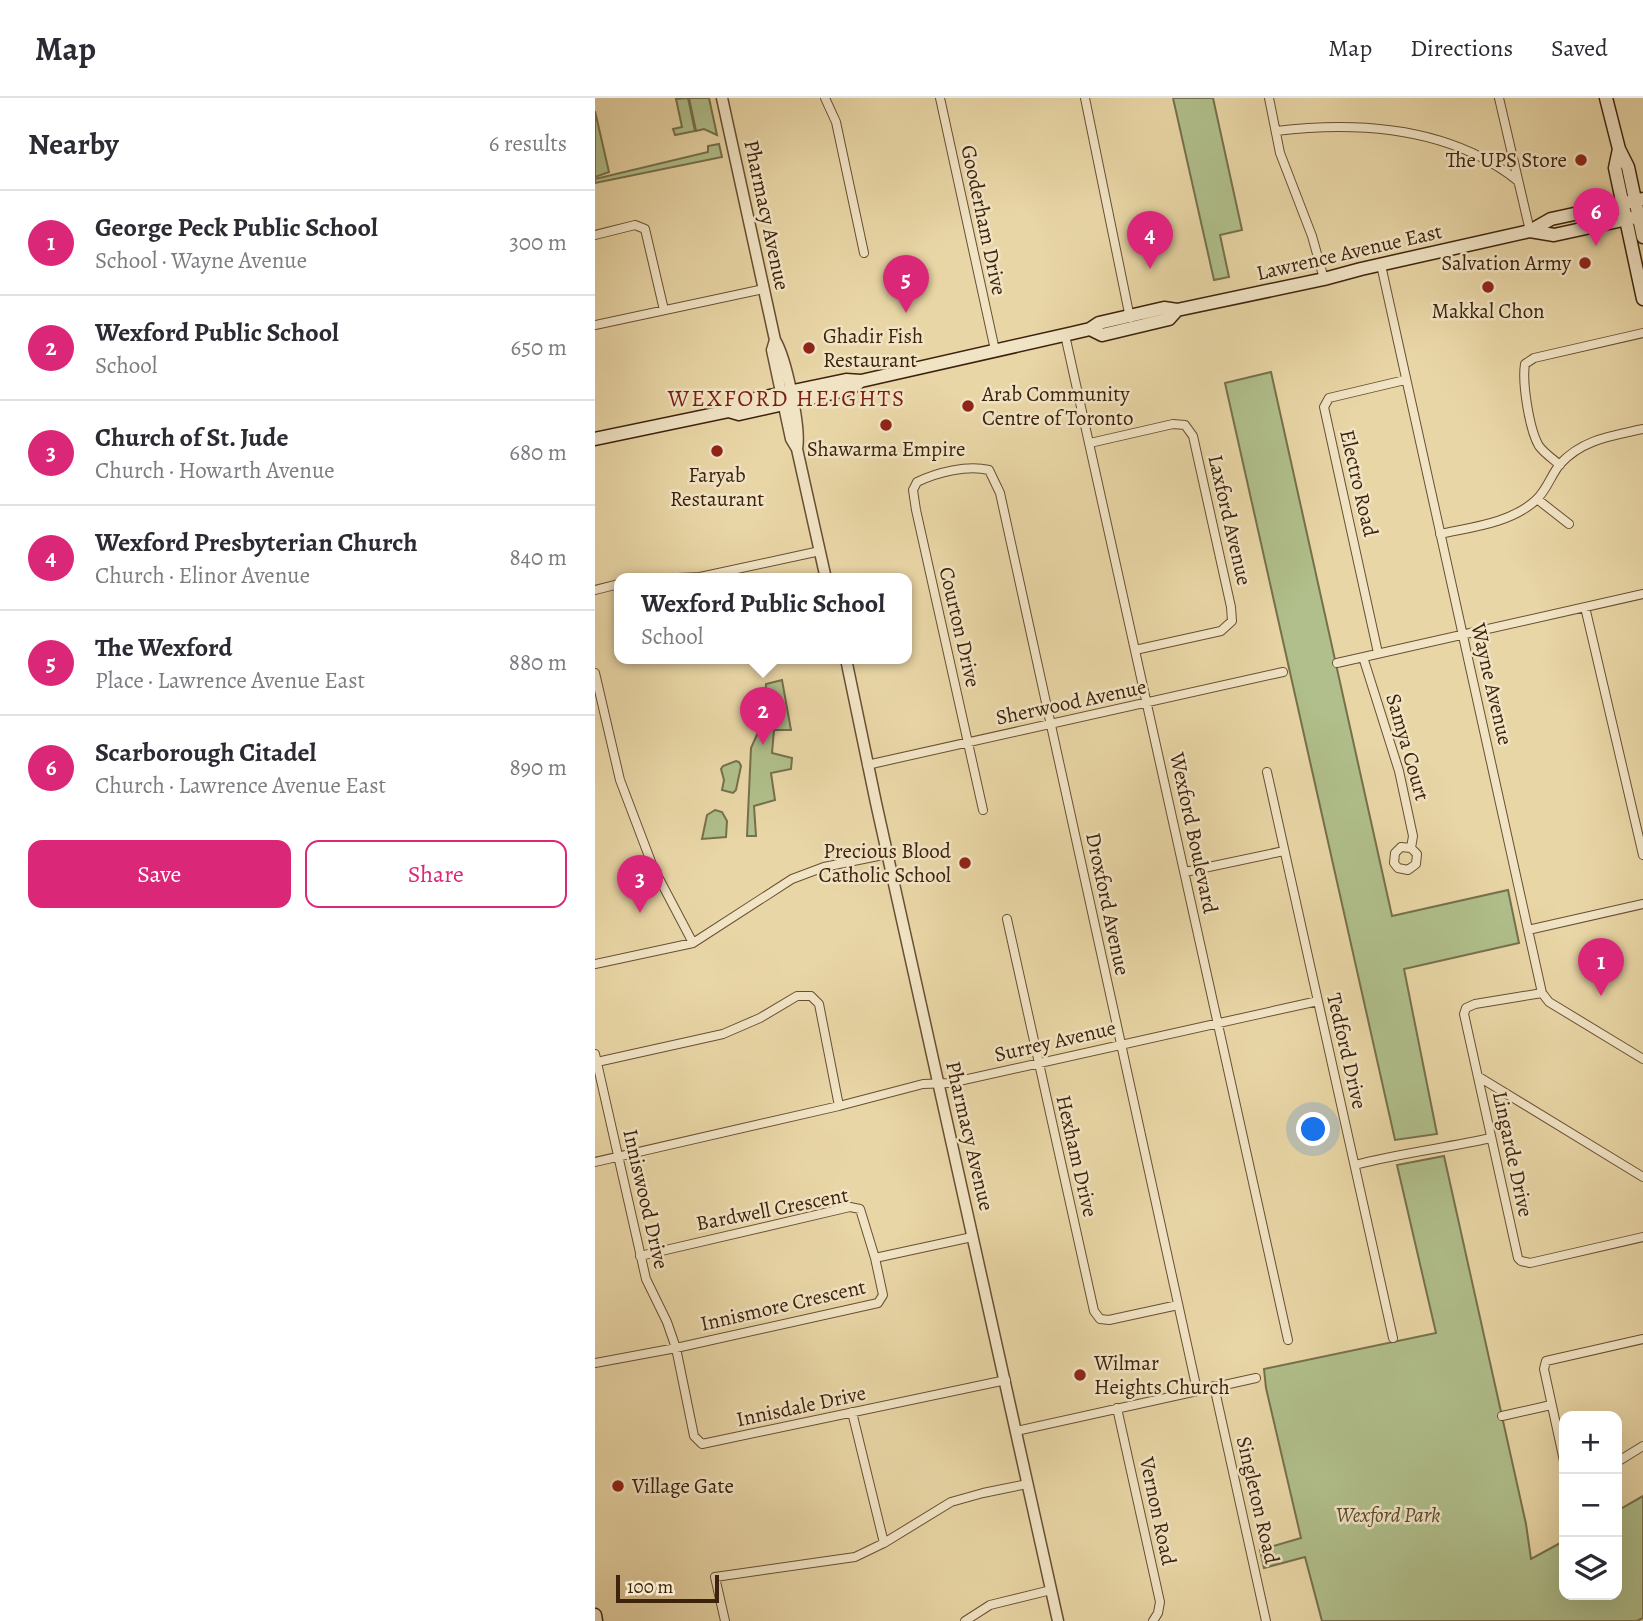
<!DOCTYPE html>
<html lang="en">
<head>
<meta charset="utf-8">
<style>
  body { margin:0; font-family:Alegreya,serif; background:#f2f2f3; color:#2b2b33 }
  .controls { position:absolute; right:21px; bottom:21px; display:grid; overflow:hidden; border-radius:14px; box-shadow:0 7px 28px #0002 }
  .controls button { width:63px; height:63px; display:grid; place-items:center; padding:0; border:0; border-bottom:2px solid #e1e1e2; background:#fff; color:#2b2b33; font:35px sans-serif }
  .scale { position:absolute; left:21px; bottom:18px; width:103px; box-sizing:border-box; padding-left:7px; border:4px solid #3d220d; border-top:0; font-size:19px; line-height:24px; white-space:nowrap; color:#3d220d; -webkit-text-stroke:5px #f1e4c5; paint-order:stroke }
  .you { position:absolute; left:719px; top:1032px; width:24px; height:24px; margin:-18px; border:5px solid #fff; border-radius:50%; background:#1a73e8; box-shadow:0 0 0 10px #1a73e833 }
  .badge { display:grid; place-items:center; width:46px; height:46px; border-radius:50%; background:#db2777; color:#fff; font-size:23px; font-weight:700 }
  .pin { position:absolute; translate:-50% -58px; filter:drop-shadow(0 2px 4px #0008) }
  .pin::after { content:''; position:absolute; top:37px; width:24px; height:21px; background:inherit; clip-path:polygon(0 0,100% 0,50% 100%) }
  .popup { position:absolute; left:19px; top:475px; width:298px; height:91px; box-sizing:border-box; display:grid; place-content:center; border-radius:14px; background:#fff; filter:drop-shadow(0 2px 5px #0005); font-size:23px; white-space:nowrap; color:#7c7c81 }
  .popup b { font-size:26px; color:#2b2b33 }
  .popup::after { content:''; position:absolute; left:50%; top:100%; margin-left:-14px; border:14px solid transparent; border-top-color:#fff }
  .list { margin:0; padding:0; list-style:none }
  h2 { display:flex; justify-content:space-between; align-items:center; height:91px; margin:0; padding:0 28px; font-size:30px }
  h2 small { font-size:23px; font-weight:400; color:#7c7c81 }
  .list li { display:grid; grid-template-columns:46px 1fr auto; gap:21px; align-items:center; box-sizing:border-box; height:105px; padding:0 28px; border-top:2px solid #e1e1e2 }
  .list b { display:block; font-size:26px; white-space:nowrap }
  .list p { margin:0; font-size:23px; white-space:nowrap; color:#7c7c81 }
  .list em { font-size:23px; font-style:normal; color:#7c7c81 }
  .actions { display:flex; gap:14px; padding:21px 28px }
  .actions a { flex:1; padding:16px 0; border:2px solid #db2777; border-radius:14px; text-align:center; font-size:24px; color:#db2777 }
  .actions .main { background:#db2777; color:#fff }
  .icon { flex:none; width:38px; height:38px; fill:none; stroke:currentColor; stroke-width:2; stroke-linecap:round; stroke-linejoin:round }
  .map { position:relative; flex:none; width:1048px; height:1523px; overflow:hidden }
  header { display:flex; align-items:center; gap:42px; box-sizing:border-box; height:98px; padding:0 35px; background:#fff; border-bottom:2px solid #e1e1e2 }
  header strong { font-size:33px }
  nav { display:flex; gap:38px; margin-inline-start:auto; font-size:24px }
  main { display:flex }
  aside { flex:1; background:#fff }
  .map>svg:first-child { display:block }
  .green { fill:#b0bf8b; stroke:#76704c; stroke-width:2 }
  .lines { fill:none; stroke-linecap:round; stroke-linejoin:round }
  .minor-casing { stroke:#684f33; stroke-width:10 }
  .tertiary-casing { stroke:#684f33; stroke-width:13 }
  .secondary-casing { stroke:#3d220d; stroke-width:15 }
  .minor { stroke:#f1e4c5; stroke-width:8 }
  .tertiary { stroke:#f1e4c5; stroke-width:10 }
  .secondary { stroke:#f1e4c5; stroke-width:12 }
  .poi-dot { fill:#8f2418; stroke:#f1e4c5; stroke-width:2.5 }
  .labels { text-anchor:middle; stroke-width:5; stroke-linejoin:round; paint-order:stroke }
  .poi-label { font-size:21px; fill:#3d220d; stroke:#f1e4c5; text-anchor:start }
  .street-label { font-size:21px; fill:#3d220d; stroke:#f1e4c5 }
  .park-label { font-size:21px; font-style:italic; fill:#5a492c; stroke:#f1e4c5 }
  .neighbourhood-label { font-size:23px; letter-spacing:2px; fill:#7a1f14; stroke:#f1e4c5 }
</style>
</head>
<body>
<header>
<strong>Map</strong>
<nav><a>Map</a><a>Directions</a><a>Saved</a></nav>
</header>
<main>
<aside>
<h2>Nearby<small>6 results</small></h2>
<ul class="list">
<li><span class="badge">1</span><div><b>George Peck Public School</b><p>School · Wayne Avenue</p></div><em>300 m</em></li>
<li><span class="badge">2</span><div><b>Wexford Public School</b><p>School</p></div><em>650 m</em></li>
<li><span class="badge">3</span><div><b>Church of St. Jude</b><p>Church · Howarth Avenue</p></div><em>680 m</em></li>
<li><span class="badge">4</span><div><b>Wexford Presbyterian Church</b><p>Church · Elinor Avenue</p></div><em>840 m</em></li>
<li><span class="badge">5</span><div><b>The Wexford</b><p>Place · Lawrence Avenue East</p></div><em>880 m</em></li>
<li><span class="badge">6</span><div><b>Scarborough Citadel</b><p>Church · Lawrence Avenue East</p></div><em>890 m</em></li>
</ul>
<div class="actions"><a class="main">Save</a><a>Share</a></div>
</aside>
<div class="map">
<svg width="1048" height="1523" viewBox="0 0 1048 1523">
  <rect width="100%" height="100%" fill="#e9d6a6"/>
  <filter id="stains"><feTurbulence type="fractalNoise" baseFrequency=".00286" numOctaves="4"/><feColorMatrix values="0 0 0 0 .2 0 0 0 0 .09 0 0 0 0 .02 0 0 0 .5 -.17"/></filter>
  <radialGradient id="worn" r=".72"><stop offset=".6" stop-color="#630" stop-opacity="0"/><stop offset="1" stop-color="#630" stop-opacity=".3"/></radialGradient>
  <path class="green" d="M93 0 100 33 80 37 78 31 87 29 81 1Z
    M94 0H114L122 37 109 31 101 33Z
    M578 0H618L647 132 625 137 634 179 619 182Z
    M0 13 14 74 0 79Z
    M124 46 127 59 0 85V81L113 54V48Z
    M676 274 797 818 913 792 924 845 809 871 842 1036 800 1042 630 285Z
    M187 582 196 632H179L177 655 197 660 196 671 176 675 180 702 159 708 161 738H152L156 650 169 621 171 586Z
    M141 663 144 664 146 668 141 692 138 695 127 692 129 682 126 671 128 668Z
    M120 712 127 714 132 723 131 739 107 741 112 717Z
    M849 1058 931 1426 936 1461 969 1443V1497H1022V1413L1048 1398V1520L1042 1523H727L710 1459 669 1470 665 1452 706 1440 671 1290 669 1271 841 1235 802 1067Z"/>
  <g class="lines">
    <g class="minor-casing">
      <path id="minor" d="M230 0 241 24 269 155
        M345 0 400 252
        M490 0 535 220
        M674 0 685 55 717 138 729 181
        M904 0 935 133
        M681 33C765 23 855 29 923 83
        M0 137 40 127 50 131 69 212
        M786 167 947 895 954 904 1048 961
        M0 227 169 191
        M470 237 693 1242
        M495 345 578 326 590 327 598 338 636 509 637 523 626 533 540 552
        M965 367C958 361 949 355 944 348 934 331 927 284 930 266L939 260 1048 235
        M942 401 974 426
        M845 436C877 429 916 425 941 402 952 392 956 377 965 366 988 341 1017 338 1048 331
        M60 481 105 479 225 453
        M0 492 24 486
        M990 509 1048 757
        M783 555 729 309 734 300 810 282
        M768 559 804 673 818 738 816 750 822 756 821 766 813 772 803 770 799 765 800 755 806 749 816 750
        M742 565 1048 496
        M0 575 25 682 58 769 98 845
        M272 667 688 574
        M672 674 798 1240
        M388 712 321 412 318 392 322 384C343 374 372 367 394 372L405 395 602 1292
        M590 774 689 753
        M412 821 499 1213 505 1221 514 1222 583 1207
        M933 832 1048 806
        M0 866 98 845 197 781 229 769 293 756
        M947 895 880 906 871 910 869 916 923 1160 926 1163 935 1165 1048 1139
        M0 956 51 1181 72 1224 81 1250 99 1338 107 1346 411 1282
        M2 964 128 936 165 920 202 898H216L224 906 244 1008
        M884 979 1048 1079
        M0 1064 244 1008 328 986 355 985 723 903
        M760 1067C805 1055 851 1050 896 1040
        M45 1158 255 1109 265 1111 280 1160
        M0 1265 81 1250 283 1205 288 1197 280 1160 377 1139
        M619 1288 671 1523
        M522 1310 565 1504 563 1515 558 1523
        M257 1314 289 1445
        M907 1318 956 1307
        M421 1333 661 1280
        M969 1363 949 1271 951 1263 1048 1241
        M1022 1364 1048 1348
        M130 1523 120 1479 260 1459 289 1445 356 1404 388 1395 432 1386
        M370 1523 395 1507 456 1492"/>
    </g>
    <g class="tertiary-casing">
      <path id="tertiary" d="M127 0 180 242C191 260 206 330 202 351
        M180 242 177 252 196 341 202 351 231 481
        M251 561 281 705 463 1523"/>
    </g>
    <g class="secondary-casing">
      <path id="secondary" d="M1011 0 1024 51 1033 69 1048 139
        M1024 51 1020 70 1048 201
        M935 133 959 137 1037 120
        M495 231 507 237 574 221 582 212
        M134 313 141 305 251 282 266 283 478 235 495 231 504 225 569 210 582 212 729 181 766 171 935 133 956 121 1048 101
        M0 341 134 313 144 316 238 295 255 291 266 283
        M0 1517 1 1523"/>
    </g>
    <use href="#minor" class="minor"/>
    <use href="#tertiary" class="tertiary"/>
    <use href="#secondary" class="secondary"/>
  </g>
  <g class="poi-dot">
    <circle cx="986" cy="62" r="7"/>
    <circle cx="990" cy="165" r="7"/>
    <circle cx="893" cy="189" r="7"/>
    <circle cx="214" cy="250" r="7"/>
    <circle cx="373" cy="308" r="7"/>
    <circle cx="291" cy="327" r="7"/>
    <circle cx="122" cy="353" r="7"/>
    <circle cx="370" cy="765" r="7"/>
    <circle cx="485" cy="1277" r="7"/>
    <circle cx="23" cy="1388" r="7"/>
  </g>
  <g class="labels">
    <g class="poi-label">
      <text x="972" y="69" text-anchor="end">The UPS Store</text>
      <text x="976" y="172" text-anchor="end">Salvation Army</text>
      <text x="893" y="220" text-anchor="middle">Makkal Chon</text>
      <text x="228" y="245">Ghadir Fish<tspan x="228" dy="24">Restaurant</tspan></text>
      <text x="387" y="303">Arab Community<tspan x="387" dy="24">Centre of Toronto</tspan></text>
      <text x="291" y="358" text-anchor="middle">Shawarma Empire</text>
      <text x="122" y="384" text-anchor="middle">Faryab<tspan x="122" dy="24">Restaurant</tspan></text>
      <text x="356" y="760" text-anchor="end">Precious Blood<tspan x="356" dy="24">Catholic School</tspan></text>
      <text x="499" y="1272">Wilmar<tspan x="499" dy="24">Heights Church</tspan></text>
      <text x="37" y="1395">Village Gate</text>
    </g>
    <g class="street-label">
      <text transform="translate(172 117) rotate(78)" y="7">Pharmacy Avenue</text>
      <text transform="translate(389 122) rotate(78)" y="7">Gooderham Drive</text>
      <text transform="translate(754 154) rotate(-13)" y="7">Lawrence Avenue East</text>
      <text transform="translate(764 385) rotate(77)" y="7">Electro Road</text>
      <text transform="translate(635 422) rotate(77)" y="7">Laxford Avenue</text>
      <text transform="translate(365 529) rotate(77)" y="7">Courton Drive</text>
      <text transform="translate(897 586) rotate(77)" y="7">Wayne Avenue</text>
      <text transform="translate(476 604) rotate(-12)" y="7">Sherwood Avenue</text>
      <text transform="translate(813 649) rotate(74)" y="7">Samya Court</text>
      <text transform="translate(599 735) rotate(78)" y="7">Wexford Boulevard</text>
      <text transform="translate(513 806) rotate(78)" y="7">Droxford Avenue</text>
      <text transform="translate(460 943) rotate(-13)" y="7">Surrey Avenue</text>
      <text transform="translate(752 953) rotate(77)" y="7">Tedford Drive</text>
      <text transform="translate(375 1038) rotate(77)" y="7">Pharmacy Avenue</text>
      <text transform="translate(918 1056) rotate(78)" y="7">Lingarde Drive</text>
      <text transform="translate(482 1058) rotate(77)" y="7">Hexham Drive</text>
      <text transform="translate(51 1101) rotate(77)" y="7">Inniswood Drive</text>
      <text transform="translate(177 1111) rotate(-11)" y="7">Bardwell Crescent</text>
      <text transform="translate(188 1207) rotate(-13)" y="7">Innismore Crescent</text>
      <text transform="translate(206 1308) rotate(-12)" y="7">Innisdale Drive</text>
      <text transform="translate(663 1402) rotate(77)" y="7">Singleton Road</text>
      <text transform="translate(563 1413) rotate(78)" y="7">Vernon Road</text>
    </g>
    <g class="park-label">
      <text x="793" y="1424">Wexford Park</text>
    </g>
    <g class="neighbourhood-label">
      <text x="192" y="308">WEXFORD HEIGHTS</text>
    </g>
  </g>
  <rect width="100%" height="100%" filter="url(#stains)"/>
  <rect width="100%" height="100%" fill="url(#worn)"/>
</svg>
<div class="controls">
<button>+</button>
<button>−</button>
<button><svg class="icon" aria-label="layers" viewBox="0 0 24 24"><path d="M12 4l9 5-9 5-9-5zM3 14l9 5 9-5"/></svg></button>
</div>
<div class="scale">100 m</div>
<div class="you"></div>
<div class="pin badge" style="left:1006px;top:898px">1</div>
<div class="pin badge" style="left:168px;top:647px">2</div>
<div class="popup"><b>Wexford Public School</b>School</div>
<div class="pin badge" style="left:45px;top:815px">3</div>
<div class="pin badge" style="left:555px;top:171px">4</div>
<div class="pin badge" style="left:311px;top:215px">5</div>
<div class="pin badge" style="left:1001px;top:148px">6</div>
</div>
</main>
</body>
</html>
